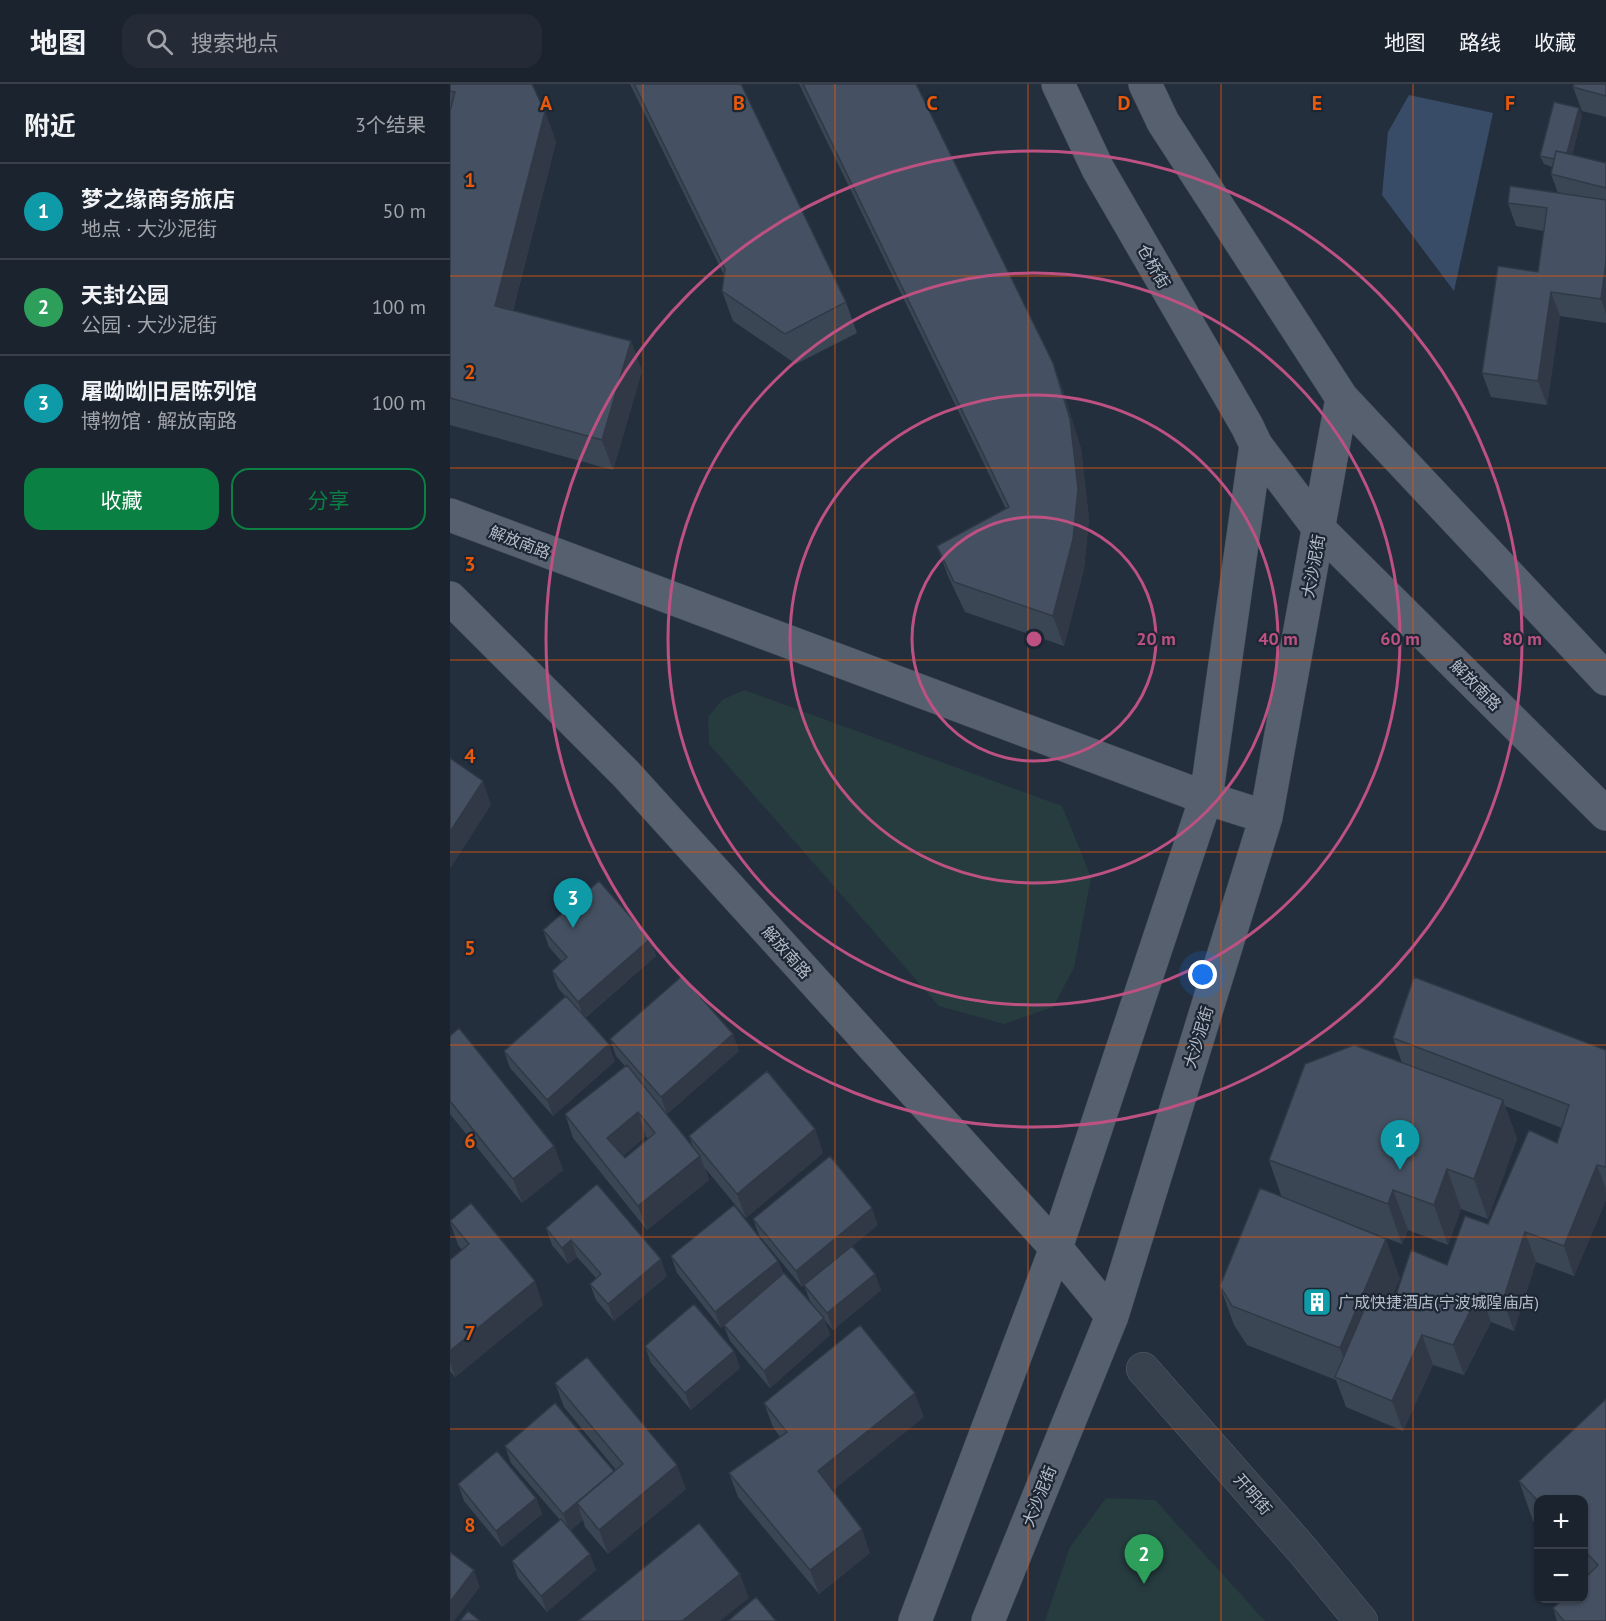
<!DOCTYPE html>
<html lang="zh">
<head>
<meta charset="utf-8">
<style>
  body { margin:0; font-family:"PT Sans","Noto Sans SC",sans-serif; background:#242b36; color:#f1f3f6 }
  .controls { position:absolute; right:18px; bottom:18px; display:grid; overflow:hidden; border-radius:12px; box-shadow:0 2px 4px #0004 }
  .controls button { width:54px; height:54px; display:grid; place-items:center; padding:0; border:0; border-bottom:2px solid #39404a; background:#1b232e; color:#f1f3f6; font:30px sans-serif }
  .you { position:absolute; left:753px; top:891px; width:21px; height:21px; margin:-15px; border:4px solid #fff; border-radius:50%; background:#1a73e8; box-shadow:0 0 0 9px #1a73e833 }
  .badge { display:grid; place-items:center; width:39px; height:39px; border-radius:50%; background:#0b8043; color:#fff; font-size:20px; font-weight:700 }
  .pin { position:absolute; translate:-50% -50px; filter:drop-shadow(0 2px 3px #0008) }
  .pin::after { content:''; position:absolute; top:32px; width:21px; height:18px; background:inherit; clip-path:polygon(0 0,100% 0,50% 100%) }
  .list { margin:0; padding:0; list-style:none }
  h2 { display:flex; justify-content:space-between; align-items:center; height:78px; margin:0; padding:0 24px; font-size:26px }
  h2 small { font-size:20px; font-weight:400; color:#a0a4aa }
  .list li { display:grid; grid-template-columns:39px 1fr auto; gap:18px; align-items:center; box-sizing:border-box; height:96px; padding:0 24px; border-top:2px solid #39404a }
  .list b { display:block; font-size:22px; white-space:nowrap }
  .list p { margin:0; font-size:20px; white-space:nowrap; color:#a0a4aa }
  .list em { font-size:20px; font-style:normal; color:#a0a4aa }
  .actions { display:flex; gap:12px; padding:18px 24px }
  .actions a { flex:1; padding:14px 0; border:2px solid #0b8043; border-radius:18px; text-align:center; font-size:21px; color:#0b8043 }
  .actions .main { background:#0b8043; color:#fff }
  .icon { flex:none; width:33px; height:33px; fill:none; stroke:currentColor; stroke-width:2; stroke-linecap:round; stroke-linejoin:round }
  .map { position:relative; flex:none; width:1156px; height:1537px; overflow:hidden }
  header { display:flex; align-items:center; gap:36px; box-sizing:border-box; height:84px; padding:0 30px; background:#1b232e; border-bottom:2px solid #39404a }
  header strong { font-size:28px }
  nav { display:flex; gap:33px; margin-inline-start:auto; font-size:21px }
  .search { width:420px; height:54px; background:#242b36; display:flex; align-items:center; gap:15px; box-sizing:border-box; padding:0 21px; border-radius:18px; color:#a0a4aa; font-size:22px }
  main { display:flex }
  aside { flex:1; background:#1b232e }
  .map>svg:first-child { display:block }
  .green { fill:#263c3f }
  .water { fill:#394c67 }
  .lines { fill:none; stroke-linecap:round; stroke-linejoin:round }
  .minor-casing { stroke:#565f6c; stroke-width:34 }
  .major-casing { stroke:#414a57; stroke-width:34 }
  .minor { stroke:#38414e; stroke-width:33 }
  .major { stroke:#56606e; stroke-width:33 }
  .wall { fill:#3b4654; fill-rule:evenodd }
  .shaded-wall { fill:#303945 }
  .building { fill:#455162; stroke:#303945; stroke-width:1.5; fill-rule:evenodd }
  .grid { fill:none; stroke:#e8590c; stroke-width:1.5; stroke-opacity:0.55 }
  .ring { fill:none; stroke:#bd5182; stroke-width:3 }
  .labels { text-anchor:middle; stroke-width:4.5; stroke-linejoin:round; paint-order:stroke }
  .street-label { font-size:16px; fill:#b4bcc9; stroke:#1d2633 }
  .poi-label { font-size:16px; fill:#b4bcc9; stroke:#1d2633; text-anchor:start }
  .grid-label { font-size:20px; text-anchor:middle; font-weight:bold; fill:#e8590c; stroke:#1d2633; stroke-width:4.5; stroke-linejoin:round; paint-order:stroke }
  .centre { fill:#bd5182; stroke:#1d2633; stroke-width:3 }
  .ring-label { font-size:18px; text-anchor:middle; font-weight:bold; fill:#bd5182; stroke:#1d2633; stroke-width:4.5; stroke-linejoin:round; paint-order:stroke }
</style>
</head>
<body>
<header>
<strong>地图</strong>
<div class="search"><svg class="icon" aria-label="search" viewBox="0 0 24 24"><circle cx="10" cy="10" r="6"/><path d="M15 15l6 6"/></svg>搜索地点</div>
<nav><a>地图</a><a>路线</a><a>收藏</a></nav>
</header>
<main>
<aside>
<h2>附近<small>3个结果</small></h2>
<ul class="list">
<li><span class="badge" style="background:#0f9aa8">1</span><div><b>梦之缘商务旅店</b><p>地点 · 大沙泥街</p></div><em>50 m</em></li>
<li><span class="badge" style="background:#2e9e5b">2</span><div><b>天封公园</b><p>公园 · 大沙泥街</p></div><em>100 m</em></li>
<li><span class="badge" style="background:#0f9aa8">3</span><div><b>屠呦呦旧居陈列馆</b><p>博物馆 · 解放南路</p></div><em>100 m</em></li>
</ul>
<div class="actions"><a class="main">收藏</a><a>分享</a></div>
</aside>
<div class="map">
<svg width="1156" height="1537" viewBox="0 0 1156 1537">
  <rect width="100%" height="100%" fill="#242f3e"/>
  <path class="green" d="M294 606 612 722 641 793 624 884 603 923 554 940 489 922 259 660 258 633 272 616Z
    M656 1414 705 1416 815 1537H595L620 1463Z"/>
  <path class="water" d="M959 11 1043 29 1004 207 932 111 938 48Z"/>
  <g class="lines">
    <g class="minor-casing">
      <path id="minor" d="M693 1285 854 1468 911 1537"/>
    </g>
    <g class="major-casing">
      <path id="major" d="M608 0 648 85 797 342 806 361 870 446 1156 730
        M695 0 713 38 892 314 1156 595
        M0 431 756 714 816 733
        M0 514 176 690 606 1164 662 1232
        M465 1537 606 1164 756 714 806 361
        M538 1537 662 1232 816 733 892 314"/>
    </g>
    <use href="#minor" class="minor"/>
    <use href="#major" class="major"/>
  </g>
  <path class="wall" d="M0 0 95 28 106 58 63 227 181 257 192 287 163 386 0 341Z
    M180 0H291L396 218 407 249 346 280 283 237 272 207 274 191Z
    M349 0H466L603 279 614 310 631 365 639 435 634 485 614 562 515 528 498 492 487 462 556 425Z
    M1156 0V33L1132 27 1123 3Z
    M1132 32 1122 71 1156 79V77V239L1110 232 1097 321 1041 313 1032 289 1088 188 1094 147 1066 142 1058 119 1108 109 1101 90 1102 83 1094 80 1090 72Z
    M93 846 200 855 206 872 135 934 165 977 103 1032 60 984 54 967 115 912 108 904 102 887 112 878 99 863Z
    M0 952 104 1062 113 1086 72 1119 0 1030Z
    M943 954 1156 966V1116L1124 1192 1086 1178 1064 1247 1041 1238 1014 1291 983 1281 953 1347 896 1323 886 1296 797 1261 784 1241 770 1202 832 1114 819 1076 952 979ZM1055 1022 1112 1044 1107 1059 1038 1140 997 1181 941 1226 937 1224 950 1194 888 1136 952 1160 958 1146 998 1161 1011 1125 1038 1135 1067 1055Z
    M160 955 289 967 217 1030 243 1063 239 1052 365 1045 373 1069 296 1134 255 1084 259 1096 197 1146 123 1054 115 1030 175 982 166 972ZM196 1052 198 1055 175 1074 173 1072Z
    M303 1135 428 1141 402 1162 431 1206 383 1246 374 1235 380 1251 320 1304 280 1257 274 1242 271 1244 227 1189 221 1172 328 1177 333 1189 370 1230 360 1217 354 1201 352 1203 309 1151Z
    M0 1138 93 1221 5 1293 0 1287V1176L12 1166 8 1161Z
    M96 1144 217 1192 164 1237 146 1216 140 1200 146 1194 127 1173 118 1180 102 1161Z
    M195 1262 284 1267 290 1284 241 1326 201 1279Z
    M105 1299 236 1405 158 1470 135 1443 133 1436 121 1446 146 1486 97 1528 68 1494 62 1477 110 1436 61 1379 55 1362 164 1388 166 1386 114 1323Z
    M1156 1315V1537H1107L1103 1524 1136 1493 1134 1490V1416H1089V1442L1083 1437 1069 1397Z
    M314 1319 474 1333 383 1406 420 1469 369 1510 288 1413 279 1389 330 1353 323 1343Z
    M8 1400 86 1414 92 1430 52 1463 14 1417Z"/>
  <path class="shaded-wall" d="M1129 24 1132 32 1118 86 1115 78Z
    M95 28 106 58 56 253 45 222Z
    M1156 178V230L1151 215Z
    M1101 208 1110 232 1097 321 1088 297Z
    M181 257 192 287 163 386 152 356Z
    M603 279 614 310 631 365 639 435 634 485 614 562 603 532Z
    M33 697 41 721 0 785V748Z
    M200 855 206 872 134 934 128 918Z
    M283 950 289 967 217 1030 211 1013Z
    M159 960 165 977 103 1032 97 1016Z
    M1053 1016 1067 1055 1038 1135 1024 1095Z
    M188 1028 196 1052 166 1078 157 1054Z
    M365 1045 373 1069 296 1134 287 1110Z
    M104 1062 113 1086 72 1119 63 1095Z
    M250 1072 259 1096 197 1146 188 1122Z
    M1147 1081 1156 1105V1116L1124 1192 1114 1162Z
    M997 1085 1011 1125 998 1161 984 1121Z
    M943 1106 958 1146 952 1160 938 1120Z
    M422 1124 428 1141 352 1203 346 1187Z
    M1075 1148 1086 1178 1064 1247 1053 1216Z
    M936 1155 950 1194 905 1301H903L890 1264Z
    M121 1156 127 1173 118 1180 112 1164Z
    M211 1175 217 1192 164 1237 158 1220Z
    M328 1177 334 1194 271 1244 265 1228Z
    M425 1190 431 1206 383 1246 377 1229Z
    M85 1197 93 1221 5 1293 0 1278V1267Z
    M1030 1208 1041 1238 1014 1291 1003 1261Z
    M374 1234 380 1251 320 1304 314 1287Z
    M972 1251 983 1281 953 1347 942 1317Z
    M284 1267 290 1284 241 1326 235 1309Z
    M465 1309 474 1333 377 1411 368 1387Z
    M227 1381 236 1405 158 1470 149 1446Z
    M86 1414 92 1430 52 1463 46 1447Z
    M127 1419 133 1436 120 1447 113 1430Z
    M412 1445 420 1469 369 1510 360 1486Z
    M140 1470 146 1486 97 1528 91 1512Z
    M24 1486 30 1503 4 1537H0V1518Z
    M290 1490 299 1514 270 1537H232Z"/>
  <path class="building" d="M0 0H82L95 28 45 222 181 257 152 356 0 314V27L5 8 0 7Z
    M184 0H291L396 218 335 250 272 207 275 185Z
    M353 0H466L603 279 620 335 628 405 623 455 603 532 504 498 487 462 559 423Z
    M1124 0H1156V12L1123 3Z
    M1104 18 1129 24 1117 69 1106 67 1104 75 1090 72Z
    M1106 67 1156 79V77V104L1101 90Z
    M1060 102 1156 116V178L1151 215 1101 208 1088 297 1032 289 1048 182 1088 188 1097 124 1058 119Z
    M0 674 33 697 0 748Z
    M149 797 200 855 128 918 102 887 117 873 93 846Z
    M232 892 283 950 211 1013 160 955Z
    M964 893 1156 966V1083L1147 1081 1114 1162 1075 1148 1053 1216 1030 1208 1003 1261 972 1251 942 1317 885 1293 918 1217 941 1226 961 1166 997 1181 1015 1132 1038 1140 1079 1046 1107 1059 1119 1021 943 954Z
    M116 912 159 960 97 1016 54 967Z
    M9 944 104 1062 63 1095 0 1017V952Z
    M904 961 1053 1016 1024 1095 997 1085 984 1121 943 1106 938 1120 819 1076 855 980Z
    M177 981 250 1072 188 1122 115 1030ZM188 1028 205 1049 175 1074 157 1054Z
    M317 987 365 1045 287 1110 239 1052Z
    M380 1072 422 1124 346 1187 303 1135Z
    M147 1100 211 1175 158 1220 140 1200 151 1190 121 1156 112 1164 96 1144Z
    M810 1104 936 1155 890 1264 782 1222 770 1202Z
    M21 1119 85 1197 0 1267V1176L19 1160 0 1137Z
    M284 1121 328 1177 265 1228 221 1172Z
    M402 1162 425 1190 377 1229 354 1201Z
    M334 1189 374 1234 314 1287 274 1241Z
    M244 1220 284 1267 235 1309 195 1262Z
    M410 1241 465 1309 368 1387 412 1445 360 1486 279 1389 337 1348 314 1319Z
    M137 1273 227 1381 149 1446 127 1419 173 1380 105 1299Z
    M1156 1315V1537H1114L1103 1524 1113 1515H1134V1495L1148 1481 1134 1466V1416H1089V1418L1069 1397Z
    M105 1319 164 1387 113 1430 55 1362Z
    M47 1367 86 1414 46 1447 8 1400Z
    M111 1435 140 1470 91 1512 62 1477Z
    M249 1439 290 1490 232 1537H128Z
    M0 1468 24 1486 0 1518Z
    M306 1513 326 1537H278Z
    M18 1527 30 1537H10Z"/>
  <path class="grid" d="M193 0V1537M385 0V1537M578 0V1537M771 0V1537M963 0V1537M0 192H1156M0 384H1156M0 576H1156M0 768H1156M0 961H1156M0 1153H1156M0 1345H1156"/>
  <g class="ring">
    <circle cx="584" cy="555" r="122"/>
    <circle cx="584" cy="555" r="244"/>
    <circle cx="584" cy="555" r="366"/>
    <circle cx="584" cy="555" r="488"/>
  </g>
  <defs>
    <g id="building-square" transform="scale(1.5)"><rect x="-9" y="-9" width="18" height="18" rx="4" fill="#0f9aa8" stroke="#1d2633"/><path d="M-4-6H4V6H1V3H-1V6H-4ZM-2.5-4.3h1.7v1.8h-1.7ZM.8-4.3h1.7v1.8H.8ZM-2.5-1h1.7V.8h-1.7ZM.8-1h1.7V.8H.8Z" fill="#fff"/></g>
  </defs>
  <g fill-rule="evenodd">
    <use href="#building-square" x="867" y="1218"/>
  </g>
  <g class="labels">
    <g class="street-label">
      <text transform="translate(704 182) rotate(60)" y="6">仓桥街</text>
      <text transform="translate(70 458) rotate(21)" y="6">解放南路</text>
      <text transform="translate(863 482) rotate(-80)" y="6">大沙泥街</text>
      <text transform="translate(1026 601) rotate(45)" y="6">解放南路</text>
      <text transform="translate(337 868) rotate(48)" y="6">解放南路</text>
      <text transform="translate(748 953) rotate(-73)" y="6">大沙泥街</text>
      <text transform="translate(803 1410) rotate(49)" y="6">开明街</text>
      <text transform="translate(589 1412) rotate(-68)" y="6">大沙泥街</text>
    </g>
    <g class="poi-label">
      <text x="888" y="1224">广成快捷酒店(宁波城隍庙店)</text>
    </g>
  </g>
  <g class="grid-label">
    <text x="96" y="26">A</text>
    <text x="289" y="26">B</text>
    <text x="482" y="26">C</text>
    <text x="674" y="26">D</text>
    <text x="867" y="26">E</text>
    <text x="1060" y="26">F</text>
    <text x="20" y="103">1</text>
    <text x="20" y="295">2</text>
    <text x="20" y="487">3</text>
    <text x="20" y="679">4</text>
    <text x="20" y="871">5</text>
    <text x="20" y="1064">6</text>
    <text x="20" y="1256">7</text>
    <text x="20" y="1448">8</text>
  </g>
  <circle cx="584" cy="555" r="9" class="centre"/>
  <g class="ring-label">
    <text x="706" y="561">20 m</text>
    <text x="828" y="561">40 m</text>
    <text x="950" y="561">60 m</text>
    <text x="1072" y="561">80 m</text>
  </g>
</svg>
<div class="controls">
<button>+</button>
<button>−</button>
</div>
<div class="you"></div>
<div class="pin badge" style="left:950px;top:1086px;background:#0f9aa8">1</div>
<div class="pin badge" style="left:694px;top:1500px;background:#2e9e5b">2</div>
<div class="pin badge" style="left:123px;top:844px;background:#0f9aa8">3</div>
</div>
</main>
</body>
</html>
